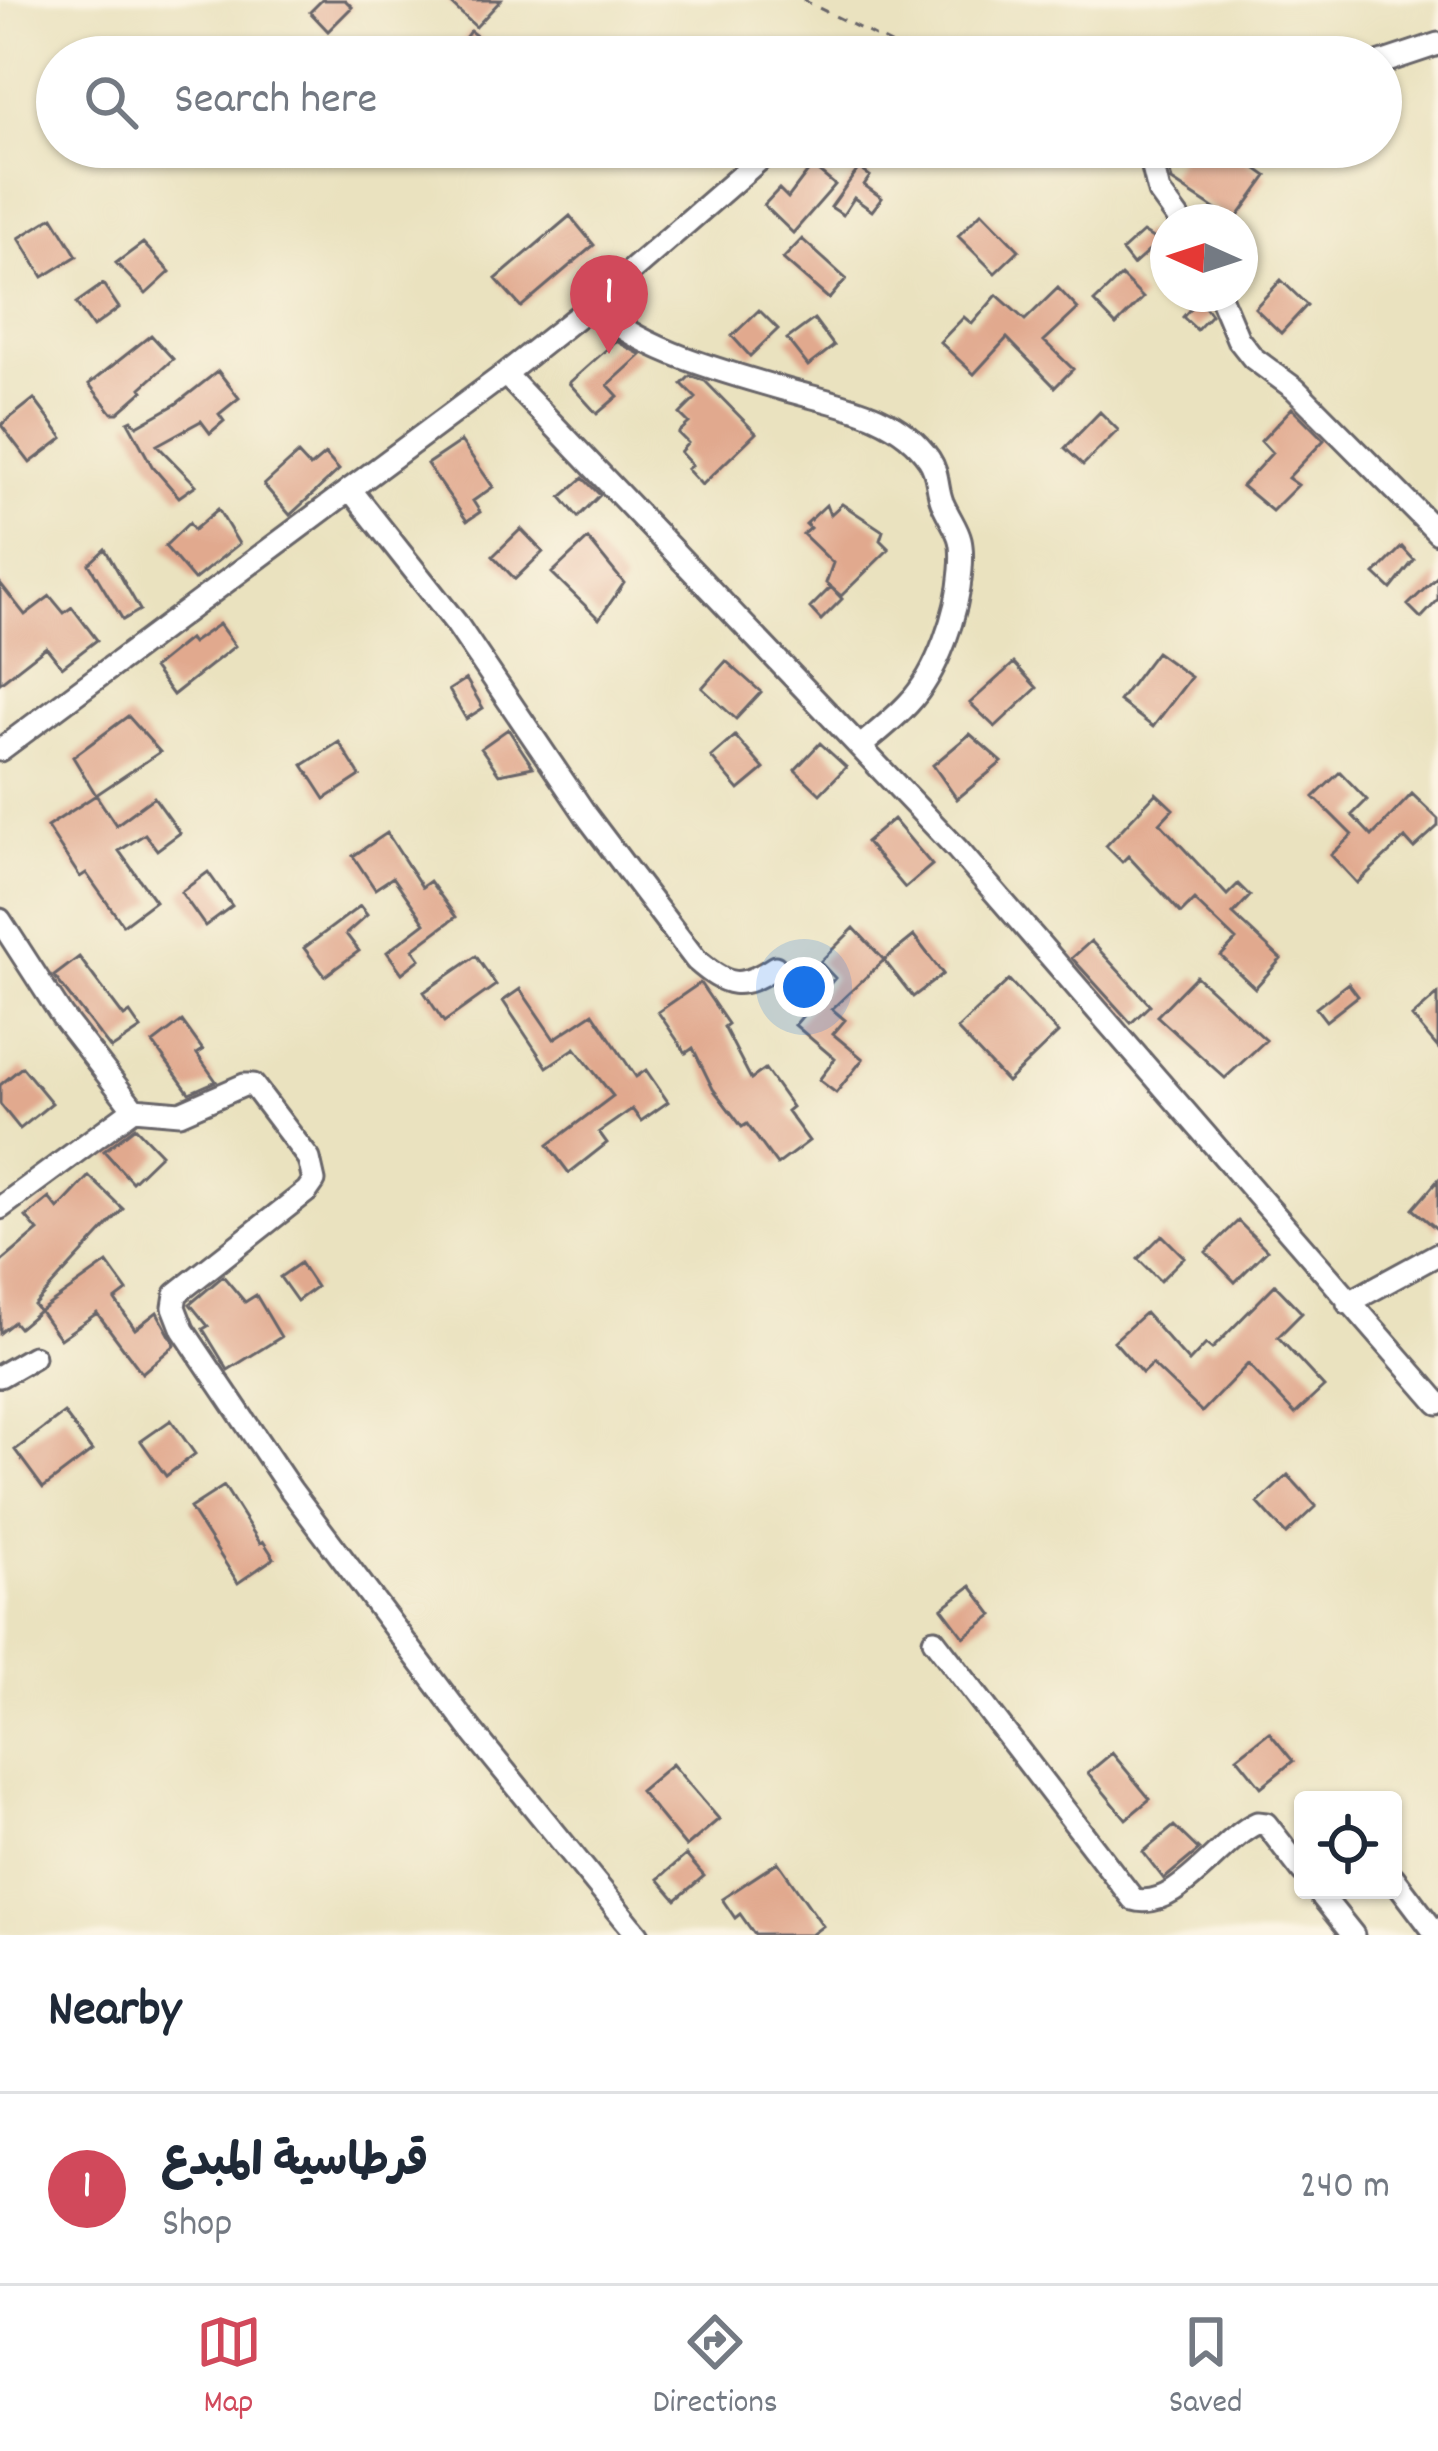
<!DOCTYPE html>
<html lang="en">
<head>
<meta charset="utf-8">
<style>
  body { margin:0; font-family:Dekko,"Playpen Sans Arabic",sans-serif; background:#f6f6f7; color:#1f2937 }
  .controls { position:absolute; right:36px; bottom:36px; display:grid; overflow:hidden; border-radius:12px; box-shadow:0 3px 9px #0004 }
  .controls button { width:108px; height:108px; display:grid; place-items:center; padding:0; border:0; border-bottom:3px solid #e0e1e3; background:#fff; color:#1f2937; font:60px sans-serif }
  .compass { position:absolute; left:1150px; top:204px; width:108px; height:108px; border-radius:50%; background:#fff; box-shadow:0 3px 9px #0004; rotate:273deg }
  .you { position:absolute; left:804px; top:987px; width:42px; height:42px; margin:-30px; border:9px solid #fff; border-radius:50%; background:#1a73e8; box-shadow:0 0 0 18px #1a73e833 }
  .badge { display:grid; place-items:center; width:78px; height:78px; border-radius:50%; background:#d1495b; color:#fff; font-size:39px; font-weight:700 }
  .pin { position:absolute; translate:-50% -99px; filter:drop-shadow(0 3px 6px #0008) }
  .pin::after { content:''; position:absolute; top:63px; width:42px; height:36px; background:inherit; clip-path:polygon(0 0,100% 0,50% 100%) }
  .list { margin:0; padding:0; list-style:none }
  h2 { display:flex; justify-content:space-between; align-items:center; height:156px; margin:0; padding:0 48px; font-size:51px }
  h2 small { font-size:39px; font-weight:400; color:#747a83 }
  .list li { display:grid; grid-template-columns:78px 1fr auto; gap:36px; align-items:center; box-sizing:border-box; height:192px; padding:0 48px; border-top:3px solid #e0e1e3 }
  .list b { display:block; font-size:45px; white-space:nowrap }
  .list p { margin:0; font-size:39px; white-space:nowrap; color:#747a83 }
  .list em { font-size:39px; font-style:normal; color:#747a83 }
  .icon { flex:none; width:66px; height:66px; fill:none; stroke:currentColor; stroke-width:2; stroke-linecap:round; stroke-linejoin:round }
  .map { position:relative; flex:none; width:1438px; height:1935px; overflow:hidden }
  .search { position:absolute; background:#fff; box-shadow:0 3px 9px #0004; left:36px; right:36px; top:36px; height:132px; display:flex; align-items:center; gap:30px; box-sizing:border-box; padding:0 42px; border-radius:66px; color:#747a83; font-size:45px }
  .sheet { height:348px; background:#fff }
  nav { display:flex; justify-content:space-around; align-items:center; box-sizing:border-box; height:168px; border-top:3px solid #e0e1e3; background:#fff; font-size:33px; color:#747a83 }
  nav a { display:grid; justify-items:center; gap:6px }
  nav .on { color:#d1495b }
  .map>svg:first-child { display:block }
  .building { fill:#e1a98e }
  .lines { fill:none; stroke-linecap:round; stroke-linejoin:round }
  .minor-casing { stroke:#686569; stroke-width:27 }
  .path { stroke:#686569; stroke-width:3; stroke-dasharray:9 9; stroke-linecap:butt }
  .minor { stroke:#fff; stroke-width:21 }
</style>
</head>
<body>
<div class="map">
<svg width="1438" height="1935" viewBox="0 0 1438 1935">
  <rect width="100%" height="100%" fill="#fcf5e5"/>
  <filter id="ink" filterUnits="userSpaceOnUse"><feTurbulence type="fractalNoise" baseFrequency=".00833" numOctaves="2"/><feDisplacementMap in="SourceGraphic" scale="24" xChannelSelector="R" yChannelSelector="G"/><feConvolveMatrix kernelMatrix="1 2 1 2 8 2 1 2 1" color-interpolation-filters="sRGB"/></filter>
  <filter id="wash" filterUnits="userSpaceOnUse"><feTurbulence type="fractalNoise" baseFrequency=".004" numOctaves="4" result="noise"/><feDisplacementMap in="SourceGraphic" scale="48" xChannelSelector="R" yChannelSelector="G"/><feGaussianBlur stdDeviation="2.7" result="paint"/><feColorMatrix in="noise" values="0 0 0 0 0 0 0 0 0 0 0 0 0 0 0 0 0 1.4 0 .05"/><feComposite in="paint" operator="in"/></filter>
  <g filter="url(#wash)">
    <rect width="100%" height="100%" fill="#eae2bf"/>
    <g id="blocks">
      <path class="building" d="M322 0H345L352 7 328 31 310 12Z
        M447 0H501L476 27Z
        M470 31 504 57H451Z
        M1187 147H1226L1267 176 1234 222 1172 181 1170 172Z
        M812 166 835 185 793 233 764 205 779 189 788 198Z
        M859 168 870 176 864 185 882 198 872 211 854 198 843 215 831 207Z
        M982 212 1019 250 995 273 958 236Z
        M570 216 594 245 521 307 496 279Z
        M53 217 77 256 43 277 19 238Z
        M1143 232 1159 242 1133 265 1122 251Z
        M802 239 846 279 829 299 783 259Z
        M143 243 170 272 146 294 116 263Z
        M1121 276 1143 298 1116 325 1094 302Z
        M1281 280 1307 305 1281 333 1255 308Z
        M103 284 119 308 93 327 76 303Z
        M1058 288 1078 309 1044 341 1073 369 1055 387 1007 338 974 374 940 342 964 317 972 324 997 295 1025 320Z
        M1199 299 1211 315 1197 330 1183 317Z
        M759 310 778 329 750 356 732 336Z
        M814 319 834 346 808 366 787 339Z
        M151 335 173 359 141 388 143 391 118 413H112L89 384Z
        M616 341 641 355 608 385 618 396 597 414 569 383Z
        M218 371 239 398 219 414 224 421 210 433 201 421 157 445 196 485 179 497 152 466 128 422 132 420 137 426 176 404Z
        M690 376 705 381 756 433 702 485 687 469 692 465 680 452 688 443 678 433 689 423 680 414 696 398 682 384Z
        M34 399 63 438 30 463 1 425Z
        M1292 408 1324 440 1288 478 1298 485 1272 511 1242 486 1272 453 1261 441Z
        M1100 412 1118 430 1083 465 1065 448Z
        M461 441 493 487 473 501 480 512 467 521 427 464Z
        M298 454 310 467 325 454 339 470 290 515 264 485Z
        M583 478 600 495 578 517 561 497Z
        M842 504 883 531 880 540 889 549 841 596 826 583 833 563 803 534 810 528 806 524 826 505 830 515Z
        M218 509 239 544 194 580 165 546 189 523 194 530Z
        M521 529 543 552 515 579 493 556Z
        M588 539 624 583 599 619 552 573Z
        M1402 547 1414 560 1391 589 1375 574Z
        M105 549 140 610 123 620 89 564Z
        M1438 576V600L1421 618 1408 605Z
        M0 583 25 615 50 596 64 613 72 607 97 640 62 667 46 647 0 683Z
        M831 587 842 599 821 620 810 608Z
        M219 624 235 646 173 695 153 668 189 639 192 643Z
        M1156 652 1191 677 1153 727 1119 701Z
        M726 661 761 692 736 719 702 688Z
        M1014 663 1037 688 995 727 970 703Z
        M466 679 483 708 466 719 449 690Z
        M128 716 160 752 96 795 73 757Z
        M508 729 533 767 499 774 481 748Z
        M970 734 1002 762 957 799 933 765Z
        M735 736 764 769 739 790 711 757Z
        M339 742 360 776 325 799 303 765Z
        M820 743 846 767 820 794 795 770Z
        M1340 772 1367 800 1352 815 1372 836 1412 794 1438 819V826L1414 848 1405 838 1357 883 1331 855 1352 835 1314 797Z
        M1156 793 1173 809 1160 823 1227 895 1238 884 1250 896 1233 914 1281 959 1255 988 1221 956 1236 940 1194 900 1181 913 1128 856 1122 862 1106 846Z
        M96 795 116 825 154 797 180 833 157 850 145 834 119 851 155 901 123 925 86 873 80 877 47 827Z
        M893 819 932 865 905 888 866 842Z
        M387 833 422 887 430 881 456 917 413 949 420 959 402 973 387 952 425 923 393 877 375 889 353 856Z
        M208 872 232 906 205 926 181 892Z
        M360 906 367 915 346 934 359 951 325 976 304 948Z
        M854 928 884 960 832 1009 845 1020 833 1034 863 1059 836 1093 819 1080 835 1059 795 1025 835 978 820 962Z
        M914 936 943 974 913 997 884 960Z
        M1091 941 1150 1005 1131 1023 1072 958Z
        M476 956 496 985 444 1022 424 992Z
        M79 957 124 1017 130 1013 141 1029 111 1049 54 976Z
        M1196 976 1266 1040 1225 1078 1157 1016Z
        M1009 980 1058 1033 1007 1082 957 1029Z
        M700 983 728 1024 724 1027 751 1079 765 1069 792 1107 787 1111 809 1141 777 1165 747 1124 742 1127 713 1089 693 1048 686 1053 658 1012Z
        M1348 983 1358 996 1326 1021 1316 1008Z
        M520 989 554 1039 593 1013 636 1077 646 1070 668 1102 641 1121 632 1109 599 1132 607 1143 569 1173 548 1145 613 1096 575 1048 547 1067 503 1001Z
        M1438 994V1048L1412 1017Z
        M182 1021 203 1050 197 1054 216 1081 189 1093 153 1043Z
        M22 1067 52 1103 20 1129 0 1104V1085Z
        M135 1127 161 1154 132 1182 104 1151Z
        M89 1176 123 1209 34 1305 39 1311 19 1328 14 1322 0 1333V1263L38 1231 26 1217 49 1198 58 1209Z
        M1438 1180V1230L1413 1209Z
        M1238 1221 1267 1250 1235 1282 1206 1252Z
        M1162 1235 1184 1257 1160 1281 1138 1259Z
        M107 1263 127 1291 115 1300 135 1329 157 1312 175 1345 142 1373 97 1313 60 1339 40 1311Z
        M300 1263 316 1287 297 1301 280 1277Z
        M223 1276 245 1302 256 1295 281 1337 228 1370 203 1329 208 1326 190 1304Z
        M1275 1285 1302 1313 1278 1337 1324 1387 1295 1414 1248 1364 1202 1412 1152 1364 1142 1373 1114 1341 1145 1313 1189 1362 1206 1344 1212 1349Z
        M64 1413 92 1451 43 1488 15 1450Z
        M171 1420 195 1454 166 1476 141 1441Z
        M1288 1475 1316 1506 1286 1534 1258 1503Z
        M224 1486 260 1543 263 1541 274 1558 238 1583 190 1508Z
        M971 1586 993 1615 964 1637 942 1608Z
        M1269 1732 1293 1761 1261 1787 1237 1757Z
        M1112 1753 1150 1799 1126 1819 1088 1773Z
        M672 1764 719 1819 686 1847 640 1791Z
        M1174 1826 1199 1850 1164 1879 1143 1852Z
        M686 1855 704 1876 676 1900 658 1879Z
        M778 1862 823 1926 811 1935H755L740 1914 735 1918 722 1899Z"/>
    </g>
  </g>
  <g filter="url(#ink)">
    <use href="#blocks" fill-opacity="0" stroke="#686569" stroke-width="3"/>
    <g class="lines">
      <g class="minor-casing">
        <path id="minor" d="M1381 63 1438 44
          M1148 147 1159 192 1181 222
          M1219 294 1238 339 1253 358 1295 389 1438 533
          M592 305C642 351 719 370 783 389 834 404 896 411 929 459 939 474 936 486 942 502 956 533 964 532 961 570 958 612 938 673 908 704 893 720 876 733 860 747
          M505 374 958 850 1438 1403
          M350 489 456 623 586 815 696 960C727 987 740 990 775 967
          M0 750 505 374 592 305 774 147
          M0 920 62 1016 134 1109 180 1113 244 1085H253L309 1159 314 1181 307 1191 176 1294 174 1307 183 1330 291 1490 471 1730 638 1935
          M0 1208 134 1109
          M1348 1303 1438 1254
          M0 1376 33 1357
          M934 1640 1133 1899C1176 1913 1219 1840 1257 1823L1266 1824 1303 1872
          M1393 1877 1437 1935
          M1317 1890 1353 1935"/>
      </g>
      <path class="path" d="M803 0 905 51 909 57"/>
      <use href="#minor" class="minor"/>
    </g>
  </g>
</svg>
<div class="controls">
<button><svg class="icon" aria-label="locate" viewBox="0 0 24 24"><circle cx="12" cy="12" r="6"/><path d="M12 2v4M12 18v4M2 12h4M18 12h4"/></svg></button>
</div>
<svg class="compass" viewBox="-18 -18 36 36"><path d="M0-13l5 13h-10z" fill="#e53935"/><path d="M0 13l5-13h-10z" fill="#747a83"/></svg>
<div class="you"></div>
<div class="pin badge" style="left:609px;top:354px">1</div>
<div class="search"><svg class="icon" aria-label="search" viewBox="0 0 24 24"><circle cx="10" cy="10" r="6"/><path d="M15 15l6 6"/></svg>Search here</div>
</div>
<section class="sheet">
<h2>Nearby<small></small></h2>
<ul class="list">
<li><span class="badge">1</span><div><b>قرطاسية المبدع</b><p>Shop</p></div><em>240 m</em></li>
</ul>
</section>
<nav>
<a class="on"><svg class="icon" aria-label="map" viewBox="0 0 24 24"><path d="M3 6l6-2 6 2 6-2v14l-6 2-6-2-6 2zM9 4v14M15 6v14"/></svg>Map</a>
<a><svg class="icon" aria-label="directions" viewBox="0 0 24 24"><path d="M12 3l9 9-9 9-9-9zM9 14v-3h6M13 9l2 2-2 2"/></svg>Directions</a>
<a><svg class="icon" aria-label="saved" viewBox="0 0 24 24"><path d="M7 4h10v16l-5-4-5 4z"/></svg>Saved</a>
</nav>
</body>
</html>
